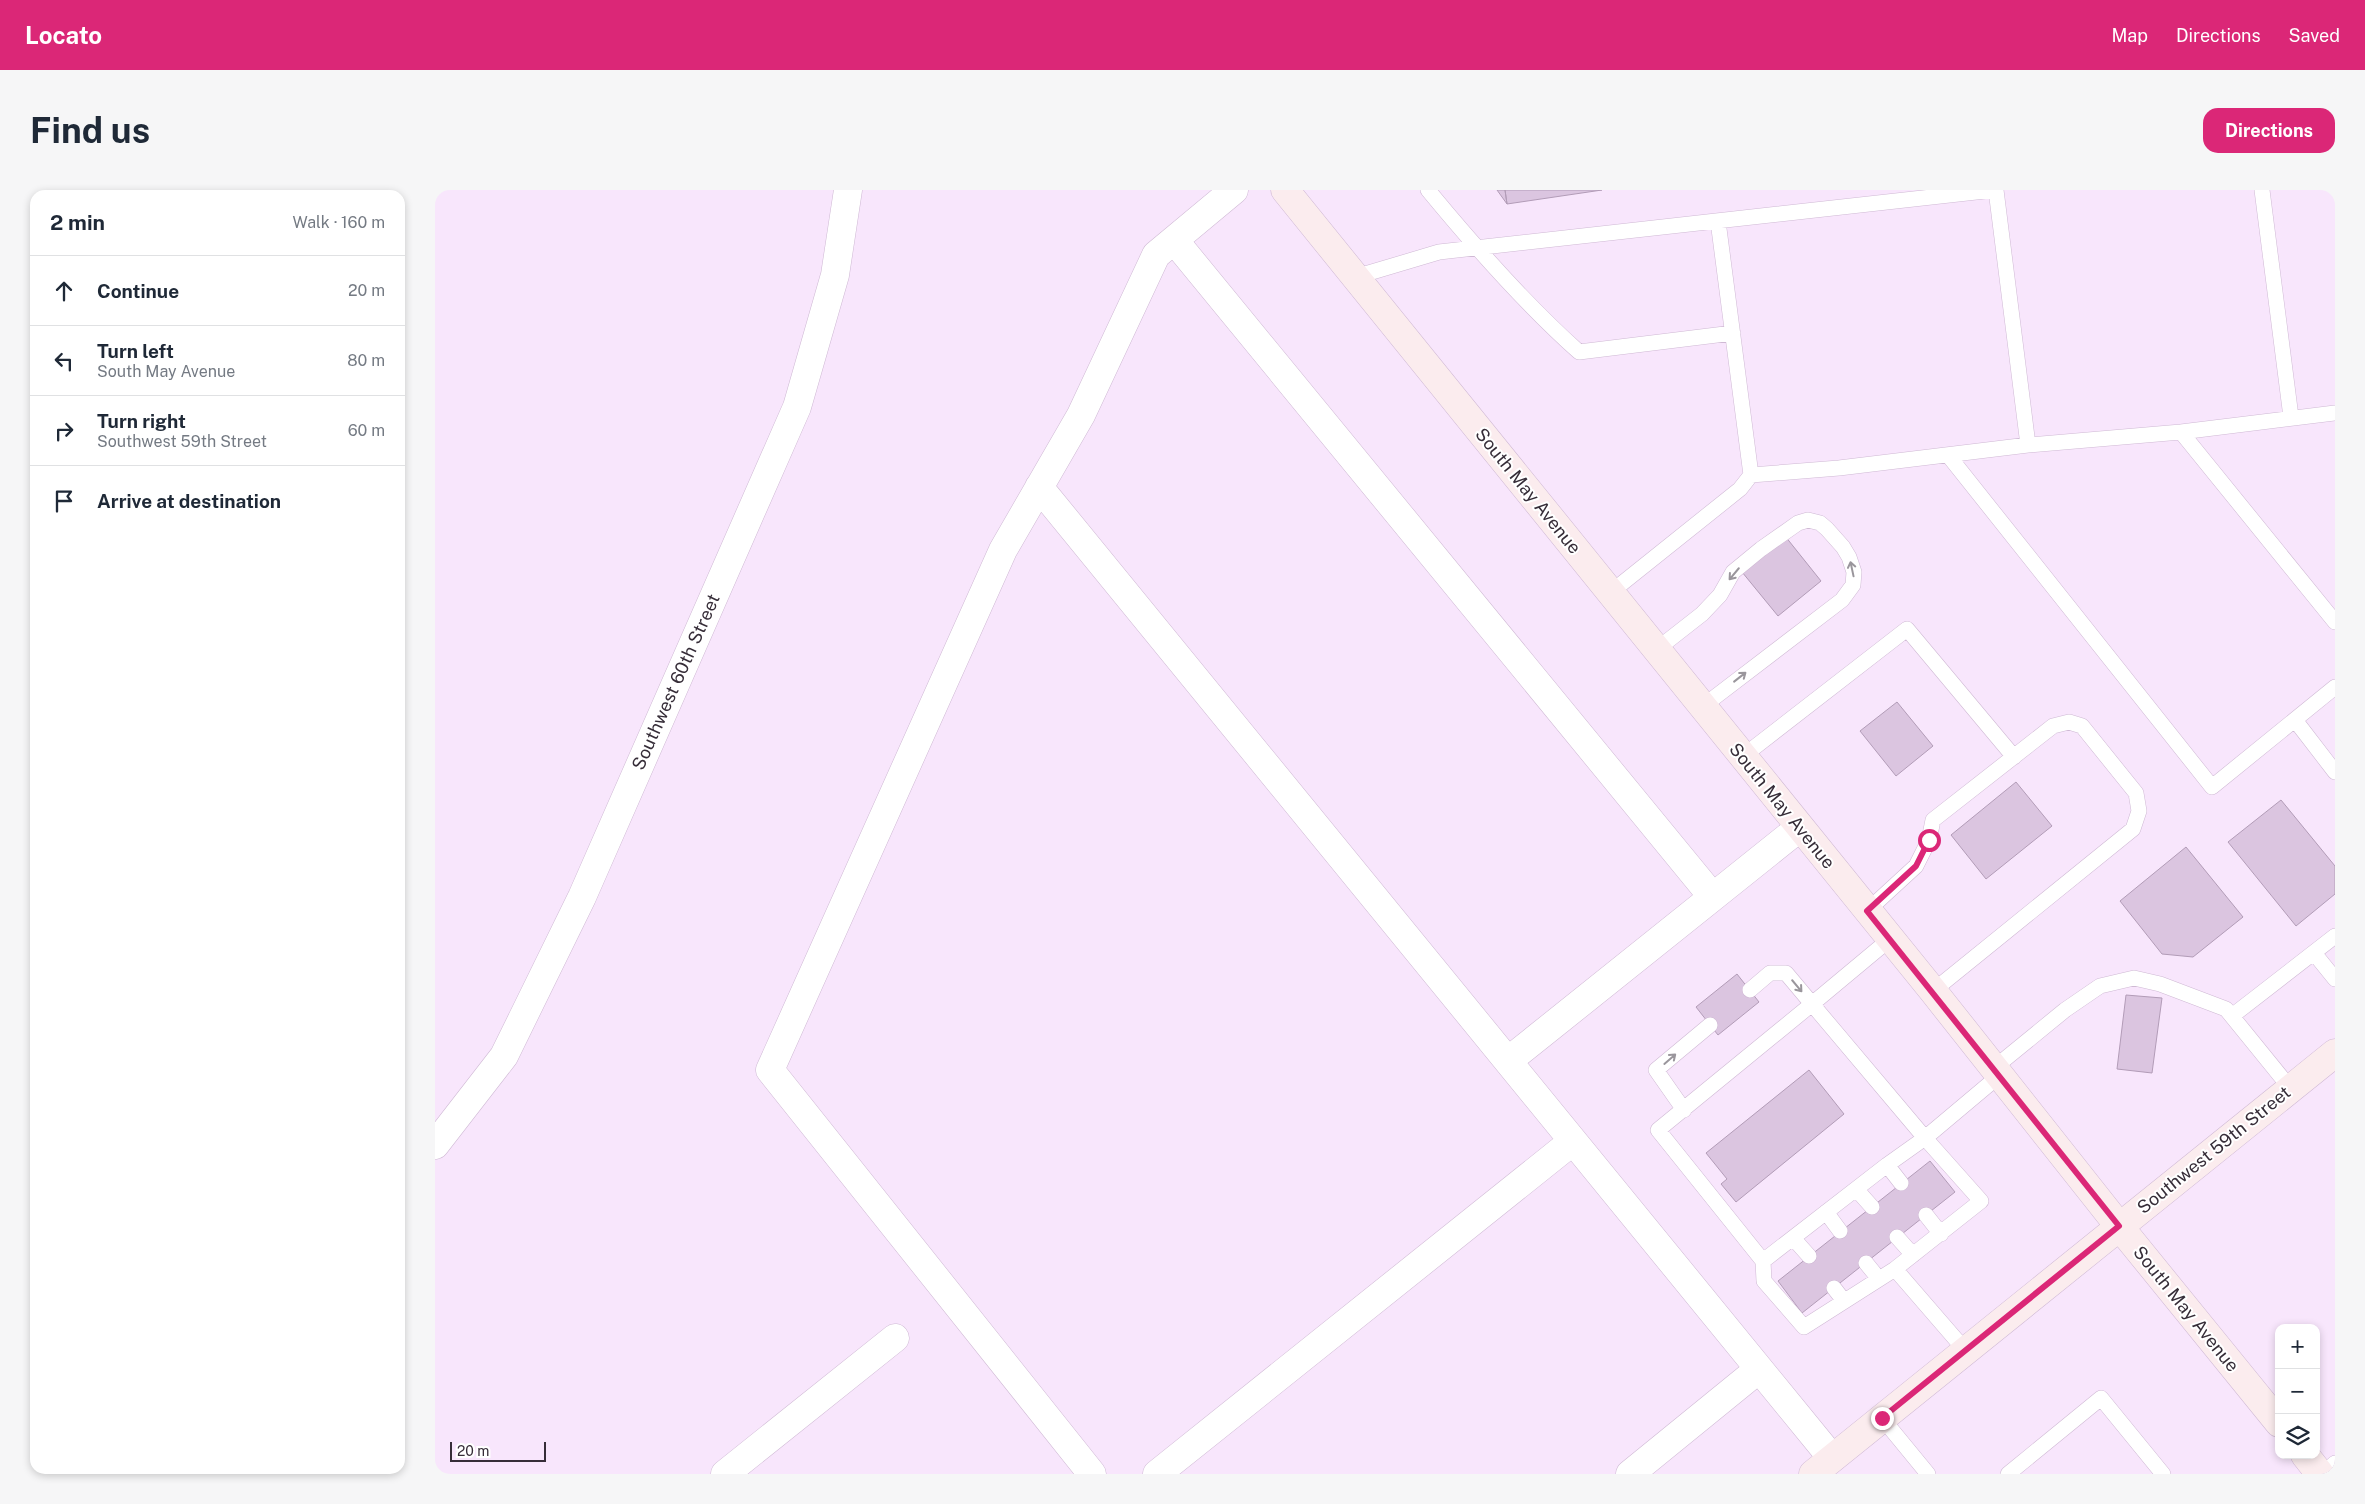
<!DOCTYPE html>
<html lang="en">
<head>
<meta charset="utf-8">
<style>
  body { margin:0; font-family:"Public Sans",sans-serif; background:#f6f6f7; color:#1f2937 }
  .controls { position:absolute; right:15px; bottom:15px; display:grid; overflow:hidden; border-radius:10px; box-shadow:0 2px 8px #0003 }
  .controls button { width:45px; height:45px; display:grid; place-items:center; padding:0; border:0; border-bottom:1px solid #e0e1e3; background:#fff; color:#1f2937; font:25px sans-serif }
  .scale { position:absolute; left:15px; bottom:12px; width:96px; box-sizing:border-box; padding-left:5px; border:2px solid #362d38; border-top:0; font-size:14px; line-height:18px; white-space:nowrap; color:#362d38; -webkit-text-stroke:4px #fff; paint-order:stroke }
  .stop { position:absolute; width:15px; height:15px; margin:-11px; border:4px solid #db2777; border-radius:50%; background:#fff }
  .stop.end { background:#db2777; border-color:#fff; box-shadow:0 1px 5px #0008 }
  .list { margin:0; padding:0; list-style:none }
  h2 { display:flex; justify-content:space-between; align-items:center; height:65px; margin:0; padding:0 20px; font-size:21px }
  h2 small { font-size:16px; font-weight:400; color:#747a83 }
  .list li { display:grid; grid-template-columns:32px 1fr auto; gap:15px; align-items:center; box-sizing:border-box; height:70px; padding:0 20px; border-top:1px solid #e0e1e3 }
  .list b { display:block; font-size:19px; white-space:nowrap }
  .list p { margin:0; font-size:16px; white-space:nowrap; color:#747a83 }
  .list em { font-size:16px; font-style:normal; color:#747a83 }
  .icon { flex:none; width:28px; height:28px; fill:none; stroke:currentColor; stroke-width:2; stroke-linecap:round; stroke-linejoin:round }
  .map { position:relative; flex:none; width:1900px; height:1284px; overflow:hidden; border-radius:15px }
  header { display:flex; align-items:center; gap:30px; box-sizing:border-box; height:70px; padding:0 25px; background:#db2777; color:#fff }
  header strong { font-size:24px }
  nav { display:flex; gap:28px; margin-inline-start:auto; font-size:18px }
  .intro { display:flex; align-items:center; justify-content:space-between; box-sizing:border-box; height:120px; padding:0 30px }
  h1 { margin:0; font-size:35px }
  .button { padding:12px 22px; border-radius:15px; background:#db2777; color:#fff; font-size:18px; font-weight:700 }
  main { display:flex; gap:30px; padding:0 30px }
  aside { flex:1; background:#fff; border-radius:15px; box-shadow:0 2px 8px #0003 }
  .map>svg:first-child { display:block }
  .building { fill:#dbc5e0; stroke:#b29cb7 }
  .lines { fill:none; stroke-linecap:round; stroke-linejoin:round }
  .service-casing { stroke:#cfb9d4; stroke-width:16 }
  .minor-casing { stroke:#cfb9d4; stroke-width:29 }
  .secondary-casing { stroke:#cfb9d4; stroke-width:29 }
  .service { stroke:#fff; stroke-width:15 }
  .minor { stroke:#fff; stroke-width:28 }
  .secondary { stroke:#fbecee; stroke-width:28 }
  .oneway { stroke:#9a969c }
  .route { stroke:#db2777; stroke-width:6 }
  .labels { text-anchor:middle; stroke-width:4; stroke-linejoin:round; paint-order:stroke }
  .street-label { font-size:18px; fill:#362d38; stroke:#fff }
</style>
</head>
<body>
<header>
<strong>Locato</strong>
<nav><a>Map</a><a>Directions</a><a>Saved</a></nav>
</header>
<div class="intro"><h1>Find us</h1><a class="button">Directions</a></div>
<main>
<aside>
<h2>2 min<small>Walk · 160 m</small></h2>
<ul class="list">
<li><svg class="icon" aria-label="ahead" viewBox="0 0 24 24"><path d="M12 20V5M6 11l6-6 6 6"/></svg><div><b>Continue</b></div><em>20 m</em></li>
<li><svg class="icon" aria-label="left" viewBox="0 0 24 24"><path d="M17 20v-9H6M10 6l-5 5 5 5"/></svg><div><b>Turn left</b><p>South May Avenue</p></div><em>80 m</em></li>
<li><svg class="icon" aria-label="right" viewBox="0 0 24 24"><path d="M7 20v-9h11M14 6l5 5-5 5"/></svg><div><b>Turn right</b><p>Southwest 59th Street</p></div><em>60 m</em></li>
<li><svg class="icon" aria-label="arrive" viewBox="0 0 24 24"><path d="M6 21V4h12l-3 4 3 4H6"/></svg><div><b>Arrive at destination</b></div></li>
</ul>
</aside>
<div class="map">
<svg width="1900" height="1284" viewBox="0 0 1900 1284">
  <rect width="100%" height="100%" fill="#f8e6fc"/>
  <path class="building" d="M1062 0H1070L1072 14Z
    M1070 0H1167L1072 14Z
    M1350 346 1386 391 1343 426 1307 382Z
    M1462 512 1498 556 1461 586 1425 541Z
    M1581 592 1617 636 1551 689 1516 645Z
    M1846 610 1900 676V704L1861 736 1793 652Z
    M1751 657 1808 727 1758 767 1727 764 1685 711Z
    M1302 784 1324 812 1283 845 1261 817Z
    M1691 805 1727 808 1717 883 1682 879Z
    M1374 880 1409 924 1301 1012 1286 994 1292 989 1271 963Z
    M1495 971 1520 1002 1367 1123 1343 1091Z"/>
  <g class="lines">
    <g class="service-casing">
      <path id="service" d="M993 0C1040 57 1089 113 1144 162L1298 143
        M1561 0 1593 255
        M1827 0 1856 227
        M920 87 1004 62 1559 0
        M1746 242 1900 223
        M1513 265 1777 597 1900 497
        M1316 285 1404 278 1593 255 1746 242 1900 432
        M1175 403 1305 299 1316 285 1283 31
        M1221 460 1267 424 1285 405 1298 382 1326 359 1363 333 1373 330 1385 333 1392 339 1408 357 1414 367 1419 382 1418 395 1407 410 1267 517
        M1860 530 1900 582
        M1307 567 1472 439 1579 567
        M1432 721 1481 676 1494 650 1498 630 1618 536 1634 532 1647 536 1701 603 1704 621 1698 639 1498 801
        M1455 749 1377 814 1490 948 1565 885
        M1879 763 1900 789
        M1315 800 1335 783H1351L1377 814 1223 940 1328 1071
        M1797 826 1900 746
        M1559 878 1630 820 1665 796 1699 788 1725 794 1791 819 1856 899
        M1249 920 1221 880 1275 835
        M1452 975 1466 993
        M1421 999 1437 1017
        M1391 1022 1405 1041
        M1491 1025 1506 1044
        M1462 1047 1478 1065
        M1358 1048 1374 1066
        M1431 1073 1444 1089
        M1460 1079 1369 1137 1329 1091 1328 1071 1452 975 1490 948 1546 1011 1460 1079 1530 1160
        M1399 1098 1409 1111
        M1447 1228 1493 1284
        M1573 1284 1666 1208 1728 1284
        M1887 1284 1900 1273"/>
    </g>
    <g class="minor-casing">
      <path id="minor" d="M739 50 1277 706
        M604 297 1397 1268
        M1073 871 1364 638
        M0 955 69 866 147 707 362 217 400 85 413 0
        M290 1284 460 1148
        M657 1284 335 880 568 360 646 225 721 65 799 0
        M722 1284 1138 951
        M1195 1284 1324 1179"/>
    </g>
    <g class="secondary-casing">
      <path id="secondary" d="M850 0 1498 801 1684 1036 1844 1233
        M1870 1265 1885 1284
        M1378 1284 1900 863"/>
    </g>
    <use href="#service" class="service"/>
    <use href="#minor" class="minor"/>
    <use href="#secondary" class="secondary"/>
  </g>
  <defs><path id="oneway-shaft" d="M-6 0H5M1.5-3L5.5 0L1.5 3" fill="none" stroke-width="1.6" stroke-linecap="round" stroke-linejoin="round" transform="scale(1.25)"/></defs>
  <g class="oneway">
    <use href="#oneway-shaft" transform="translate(1417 379) rotate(-102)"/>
    <use href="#oneway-shaft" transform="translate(1299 384) rotate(130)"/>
    <use href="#oneway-shaft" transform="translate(1305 487) rotate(-38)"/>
    <use href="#oneway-shaft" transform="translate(1362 796) rotate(50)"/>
    <use href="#oneway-shaft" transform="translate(1235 869) rotate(-41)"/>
  </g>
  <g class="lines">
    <path class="route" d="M1447 1228 1684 1036 1432 721 1481 676 1494 650"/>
  </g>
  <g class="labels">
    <g class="street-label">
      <text transform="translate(1093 301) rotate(51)" y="6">South May Avenue</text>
      <text transform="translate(241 492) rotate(-66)" y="6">Southwest 60th Street</text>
      <text transform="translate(1347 616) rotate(51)" y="6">South May Avenue</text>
      <text transform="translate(1779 960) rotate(-39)" y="6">Southwest 59th Street</text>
      <text transform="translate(1751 1119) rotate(51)" y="6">South May Avenue</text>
    </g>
  </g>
</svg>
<div class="controls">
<button>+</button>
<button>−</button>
<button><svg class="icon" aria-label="layers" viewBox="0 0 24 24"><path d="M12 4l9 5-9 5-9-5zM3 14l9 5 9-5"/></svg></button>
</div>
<div class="scale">20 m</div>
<div class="stop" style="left:1494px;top:650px"></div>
<div class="stop end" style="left:1447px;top:1228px"></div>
</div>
</main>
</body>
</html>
